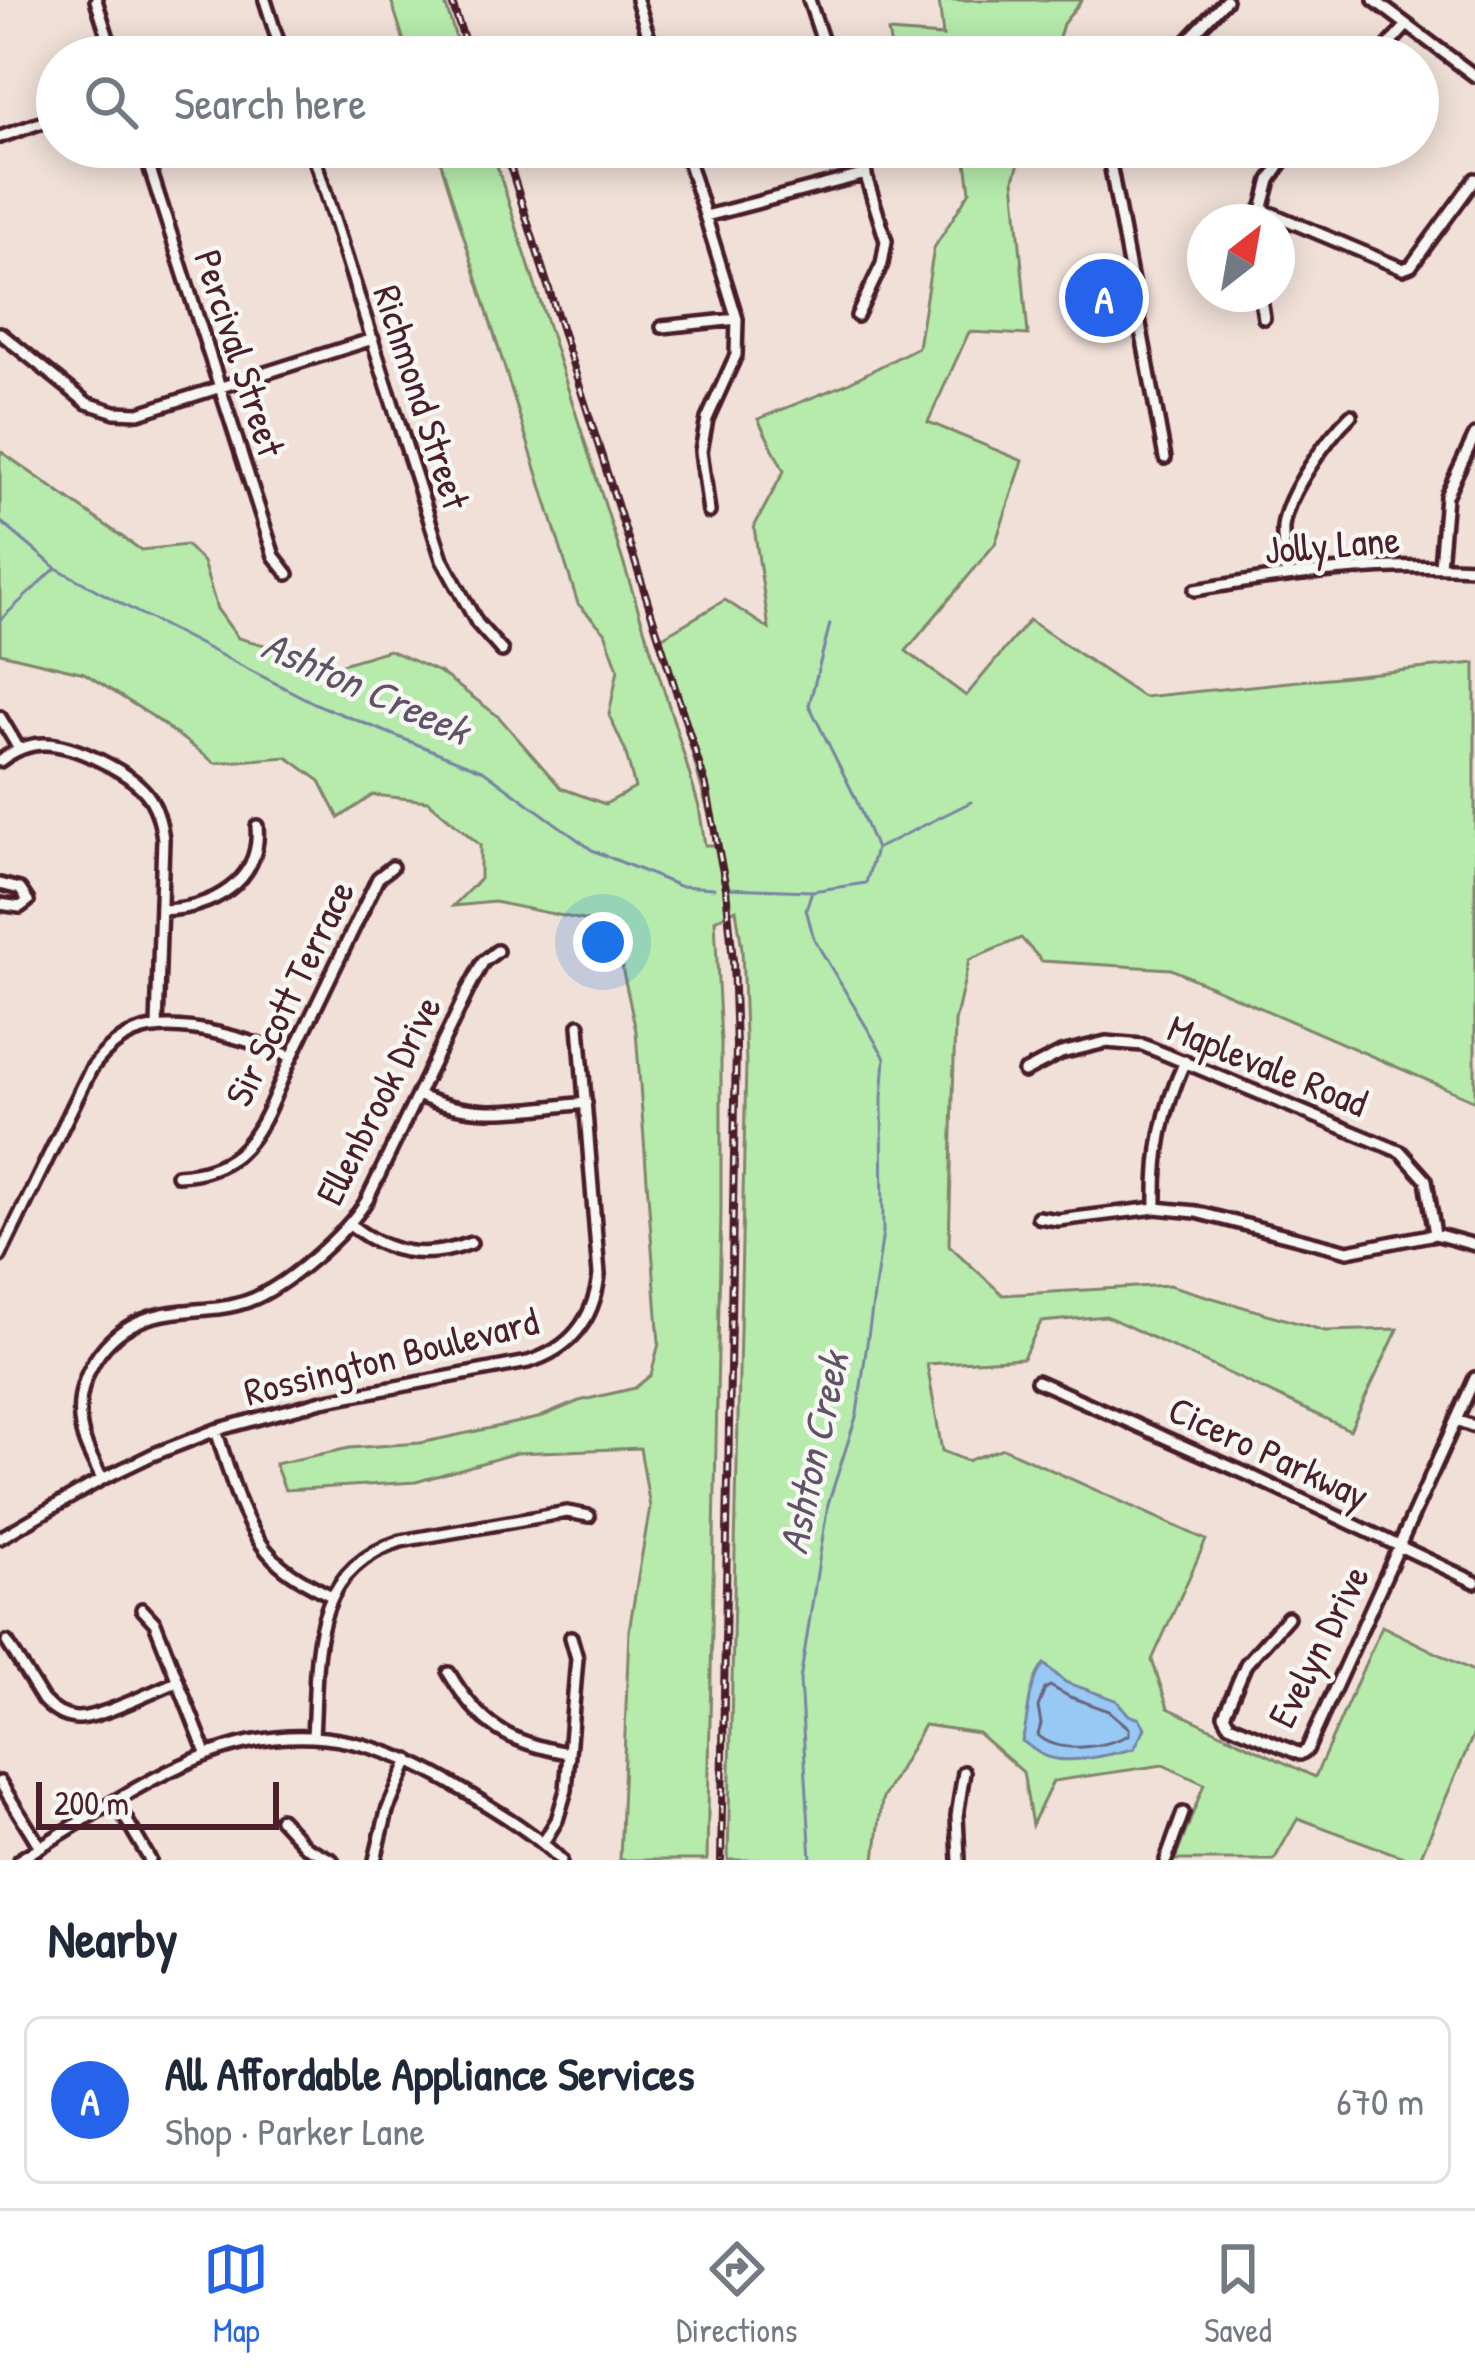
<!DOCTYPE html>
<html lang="en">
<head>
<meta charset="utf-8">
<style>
  body { margin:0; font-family:"Patrick Hand",sans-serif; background:#f2f2f3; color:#1f2937 }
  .compass { position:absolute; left:1187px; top:204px; width:108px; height:108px; border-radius:50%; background:#fff; box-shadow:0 6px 30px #0003; rotate:31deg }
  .scale { position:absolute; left:36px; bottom:30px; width:243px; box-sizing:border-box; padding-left:12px; border:6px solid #4a1f2b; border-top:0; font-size:33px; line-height:42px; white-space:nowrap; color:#4a1f2b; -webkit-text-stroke:9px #f6f6f2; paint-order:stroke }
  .you { position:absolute; left:603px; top:942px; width:42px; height:42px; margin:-30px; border:9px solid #fff; border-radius:50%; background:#1a73e8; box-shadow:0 0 0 18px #1a73e833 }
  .badge { display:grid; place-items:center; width:78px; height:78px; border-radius:50%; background:#2563eb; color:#fff; font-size:39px; font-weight:700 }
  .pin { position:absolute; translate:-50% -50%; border:6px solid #fff; box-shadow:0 3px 12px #0006 }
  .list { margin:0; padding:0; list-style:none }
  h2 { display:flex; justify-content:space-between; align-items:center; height:156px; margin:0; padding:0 48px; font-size:51px }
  h2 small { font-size:39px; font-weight:400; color:#747a83 }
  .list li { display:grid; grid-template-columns:78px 1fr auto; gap:36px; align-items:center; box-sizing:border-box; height:168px; margin:0 24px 24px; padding:0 24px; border:3px solid #e0e1e3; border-radius:18px }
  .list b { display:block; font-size:45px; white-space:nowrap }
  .list p { margin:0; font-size:39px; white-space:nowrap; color:#747a83 }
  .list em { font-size:39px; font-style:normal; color:#747a83 }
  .icon { flex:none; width:66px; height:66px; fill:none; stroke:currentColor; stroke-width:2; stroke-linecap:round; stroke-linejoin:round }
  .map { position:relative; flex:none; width:1475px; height:1860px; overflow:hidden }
  .search { position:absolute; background:#fff; box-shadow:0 6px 30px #0003; left:36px; right:36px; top:36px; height:132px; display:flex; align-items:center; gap:30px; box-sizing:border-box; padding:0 42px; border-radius:66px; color:#747a83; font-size:45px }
  .sheet { height:348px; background:#fff }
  nav { display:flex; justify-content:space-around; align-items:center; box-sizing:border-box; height:168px; border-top:3px solid #e0e1e3; background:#fff; font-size:33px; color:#747a83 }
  nav a { display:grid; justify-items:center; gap:6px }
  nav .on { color:#2563eb }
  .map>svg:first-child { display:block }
  .green { fill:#b6ebac; stroke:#80856c; stroke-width:3 }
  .water { fill:#98c8f4; stroke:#7984a4; stroke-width:3 }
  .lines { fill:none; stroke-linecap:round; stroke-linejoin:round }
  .shore { stroke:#69637b; stroke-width:3 }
  .stream { stroke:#7984a4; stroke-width:3 }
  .minor-casing { stroke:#4a1f2b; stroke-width:18 }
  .minor { stroke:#f6f6f2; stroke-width:9 }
  .rail-casing { stroke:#4a1f2b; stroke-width:8 }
  .rail { stroke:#f6f6f2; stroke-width:3; stroke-dasharray:9; stroke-linecap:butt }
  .labels { text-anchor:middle; stroke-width:9; stroke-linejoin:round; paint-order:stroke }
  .street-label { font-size:39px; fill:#4a1f2b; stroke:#f6f6f2 }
  .water-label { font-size:42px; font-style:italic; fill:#615267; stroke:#f6f6f2 }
</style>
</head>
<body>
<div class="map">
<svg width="1475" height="1860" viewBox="0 0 1475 1860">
  <rect width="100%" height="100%" fill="#f0e0d8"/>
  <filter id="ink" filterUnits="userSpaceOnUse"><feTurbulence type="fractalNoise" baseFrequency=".00833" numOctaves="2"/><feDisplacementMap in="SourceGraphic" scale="24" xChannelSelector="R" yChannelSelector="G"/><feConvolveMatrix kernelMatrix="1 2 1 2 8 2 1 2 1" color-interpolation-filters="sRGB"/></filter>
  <g filter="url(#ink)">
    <path class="green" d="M391 0H444L462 57H409Z
      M939 0H1082L1063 24 1053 57H893L888 32 943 36Z
      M436 147H491L676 728 699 807 705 845H717L661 638 725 600 769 629 754 527 784 471 758 419 844 385 918 347 934 248 970 191 964 147H1024L1014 179 1028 335 969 332 928 422 1023 461 995 544 906 651 966 696 1029 620 1143 697 1475 663V1101L1171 969 1042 961 1021 938 969 960 955 1022 949 1245 1003 1295 1169 1285 1325 1331 1398 1329 1350 1430 1106 1316 1041 1322 1023 1358 927 1364 942 1451 967 1461 1003 1448 1206 1540 1152 1660 1168 1708 1315 1777 1382 1626 1475 1672V1731L1419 1860H1411L1298 1818 1274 1860H1175L1204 1784 1163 1765 1053 1781 1032 1825 1023 1772 978 1733 924 1725 882 1800 875 1860H728L746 1064 742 949 736 909 715 920 721 1043V1212L707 1860H620L629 1630 650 1507 640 1448 516 1453 416 1482 285 1490 275 1464 349 1448 420 1443 538 1418 579 1401 635 1388 651 1375 659 1343 636 1031 613 926 494 902 453 906 480 879V845L428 801 373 795 339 818 320 781 287 757 215 763 152 716 84 673 0 653V451L141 550 186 545 203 562 217 609 238 638 339 665 389 650 441 673 498 716 561 788 605 804 635 788 625 750 609 715 618 669 605 632 578 604Z"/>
    <path class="water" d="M1044 1664 1065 1682 1116 1700 1129 1715 1140 1719 1145 1728 1134 1749C1108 1754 1074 1765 1047 1757 1038 1754 1030 1746 1022 1741 1030 1715 1026 1688 1044 1664Z"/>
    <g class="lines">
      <path class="shore" d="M1050 1686 1070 1697 1109 1711 1129 1728V1735C1105 1747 1059 1755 1038 1735L1041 1724 1038 1707 1045 1689Z"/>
      <path class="stream" d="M0 521 56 568 133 610 316 704 484 771 592 850 679 886 714 888
        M0 620 56 568
        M830 624 809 705 854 795 876 849
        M725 888 812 891 866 883 876 849 971 802
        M811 1860 800 1680 828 1504 857 1414 883 1232 882 1098 885 1058 814 939 806 909 812 891"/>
      <g class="minor-casing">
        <path id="minor" d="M96 0 114 57
          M265 0 283 57
          M637 0 655 57
          M809 0 828 57
          M1374 0 1475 76
          M1172 57 1226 0
          M1378 57 1407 25
          M0 137 57 117
          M143 147 274 556 288 574
          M311 147 442 559 477 623 502 651
          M684 147 737 319 736 355 707 419 701 451 709 512
          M857 147 886 241 882 264 857 316
          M1110 147 1109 158 1165 458
          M1261 209 1403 269 1411 266 1475 179
          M706 216 866 174
          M1259 222 1270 180 1293 147
          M1260 294 1264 318
          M662 327 737 319
          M0 333 87 403 115 412 139 413 373 339
          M1440 566 1446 496 1475 435
          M1287 574C1286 559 1282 542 1283 527 1286 495 1328 437 1351 415
          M1195 590C1287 574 1381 562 1475 568
          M0 717 19 749
          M0 761C13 751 27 744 44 744 73 744 129 771 147 794 157 807 161 823 163 839L157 1028
          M0 884 20 889 28 901 20 907 0 904
          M161 910C210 909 262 883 257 826
          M1024 1072 1061 1053 1106 1042 1143 1045 1401 1152 1426 1180 1435 1234
          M418 1095C474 1121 526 1109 586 1103
          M177 1175C199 1174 221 1168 238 1154 265 1130 277 1087 292 1056 321 996 350 937 378 878L392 867
          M1156 1208C1155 1152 1162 1112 1185 1061
          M1038 1217 1058 1220 1156 1208 1196 1212 1348 1251 1435 1234 1475 1245
          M351 1225C388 1255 427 1260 471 1243
          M0 1256 91 1069C104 1051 121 1036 143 1030 185 1019 253 1041 292 1057
          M1037 1381 1249 1475 1475 1582
          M1456 1420 1475 1427
          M216 1430C230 1473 242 1528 275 1560 291 1576 311 1585 331 1596
          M102 1479C94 1462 84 1446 81 1427 73 1380 103 1333 148 1318 180 1307 216 1313 248 1301 286 1287 346 1234 367 1200L470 986 483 962 497 951
          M0 1538 102 1479 152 1455 216 1430 322 1401 528 1362C571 1349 594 1319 599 1275L579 1025
          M142 1609 155 1623 206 1753
          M1288 1617 1246 1664 1224 1715 1229 1724 1300 1754 1307 1750 1475 1378
          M7 1642 43 1700C52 1710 62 1717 76 1718 98 1719 154 1691 177 1682
          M449 1673C480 1726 509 1743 568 1753
          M313 1737C318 1657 307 1571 401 1541L567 1512 589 1516
          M0 1782 40 1847
          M116 1802 150 1860
          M280 1819 306 1847 332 1860
          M543 1843 557 1820 566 1790 577 1658 571 1637
          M19 1860C177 1763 282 1677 464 1791 498 1812 533 1832 561 1860
          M375 1860 387 1811 409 1760
          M959 1860 957 1816 964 1772
          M1166 1860 1183 1813"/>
      </g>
      <use href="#minor" class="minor"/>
      <g class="rail-casing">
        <path id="rail" d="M451 0 470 57
          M504 147 706 786 726 888 733 961 736 1046 721 1860"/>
      </g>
      <use href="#rail" class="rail"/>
    </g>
  </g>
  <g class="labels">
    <g class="street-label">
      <text transform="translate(240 353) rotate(72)" y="14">Percival Street</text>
      <text transform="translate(422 397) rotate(72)" y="14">Richmond Street</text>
      <text transform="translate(1332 544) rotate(-5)" y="14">Jolly Lane</text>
      <text transform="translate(289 993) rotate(-64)" y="14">Sir Scott Terrace</text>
      <text transform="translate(1268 1065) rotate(22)" y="14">Maplevale Road</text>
      <text transform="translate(378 1100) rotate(-63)" y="14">Ellenbrook Drive</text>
      <text transform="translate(391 1356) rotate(-14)" y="14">Rossington Boulevard</text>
      <text transform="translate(1269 1452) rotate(25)" y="14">Cicero Parkway</text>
      <text transform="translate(1318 1646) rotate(-63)" y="14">Evelyn Drive</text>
    </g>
    <g class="water-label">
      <text transform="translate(366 687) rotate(24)" y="15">Ashton Creeek</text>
      <text transform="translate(813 1453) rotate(-78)" y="15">Ashton Creek</text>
    </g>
  </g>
</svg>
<svg class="compass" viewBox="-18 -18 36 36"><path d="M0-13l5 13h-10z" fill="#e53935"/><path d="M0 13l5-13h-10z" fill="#747a83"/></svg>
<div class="scale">200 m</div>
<div class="you"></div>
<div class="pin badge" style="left:1104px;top:298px">A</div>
<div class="search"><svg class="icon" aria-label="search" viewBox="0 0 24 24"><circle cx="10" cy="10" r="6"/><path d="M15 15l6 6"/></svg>Search here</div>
</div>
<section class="sheet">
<h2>Nearby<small></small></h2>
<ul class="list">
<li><span class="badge">A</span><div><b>All Affordable Appliance Services</b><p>Shop · Parker Lane</p></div><em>670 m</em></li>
</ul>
</section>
<nav>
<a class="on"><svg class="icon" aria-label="map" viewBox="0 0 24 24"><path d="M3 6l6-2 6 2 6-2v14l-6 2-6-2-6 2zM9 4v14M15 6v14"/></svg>Map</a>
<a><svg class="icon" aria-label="directions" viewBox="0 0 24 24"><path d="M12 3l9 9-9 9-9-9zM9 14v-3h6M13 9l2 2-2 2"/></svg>Directions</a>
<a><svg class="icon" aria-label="saved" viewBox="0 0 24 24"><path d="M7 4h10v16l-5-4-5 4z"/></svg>Saved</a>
</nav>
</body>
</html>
